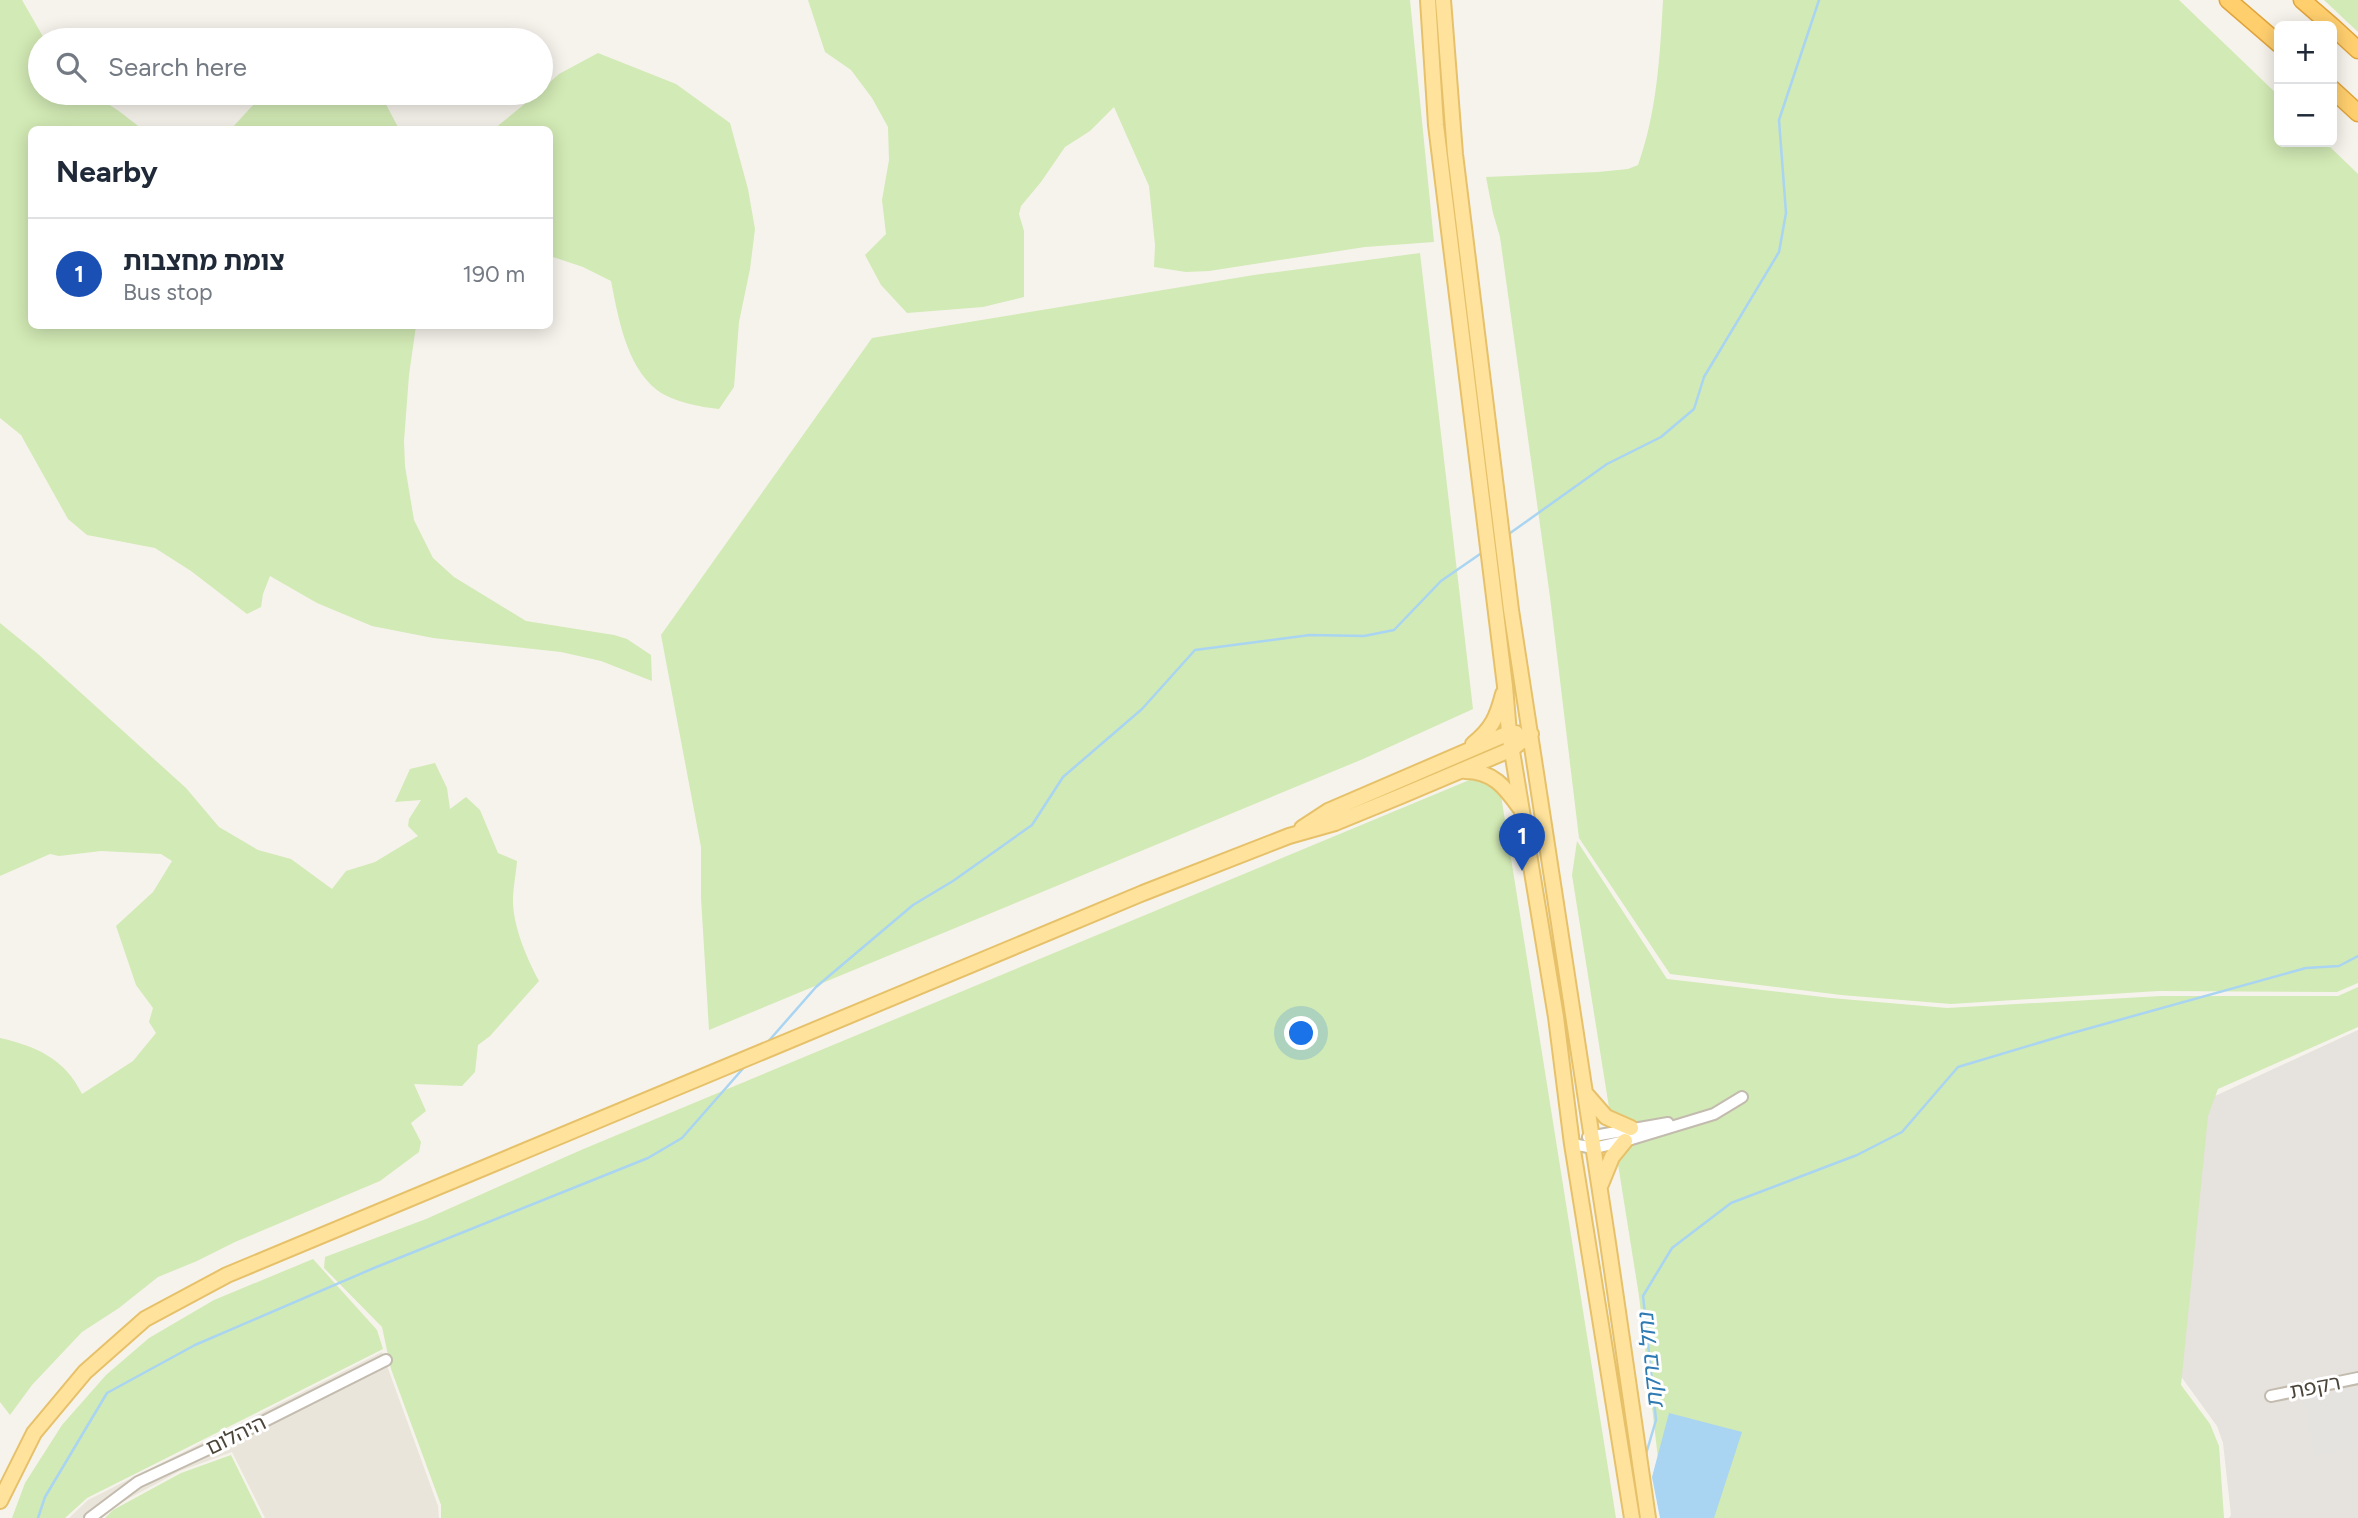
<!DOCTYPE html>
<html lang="en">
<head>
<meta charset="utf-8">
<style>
  body { margin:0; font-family:Figtree,"Noto Sans Hebrew",sans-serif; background:#f2f2f3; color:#1f2937 }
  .controls { position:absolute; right:21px; top:21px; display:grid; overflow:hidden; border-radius:10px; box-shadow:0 4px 18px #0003 }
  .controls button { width:63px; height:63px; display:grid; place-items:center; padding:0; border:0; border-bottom:2px solid #e0e1e3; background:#fff; color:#1f2937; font:35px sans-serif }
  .you { position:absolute; left:1302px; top:1034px; width:24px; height:24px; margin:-18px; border:5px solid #fff; border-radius:50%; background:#1a73e8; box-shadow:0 0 0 10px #1a73e833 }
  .badge { display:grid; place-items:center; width:46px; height:46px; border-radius:50%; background:#1a73e8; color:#fff; font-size:23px; font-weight:700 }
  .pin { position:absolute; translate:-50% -58px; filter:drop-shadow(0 2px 4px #0008) }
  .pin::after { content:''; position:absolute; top:37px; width:24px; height:21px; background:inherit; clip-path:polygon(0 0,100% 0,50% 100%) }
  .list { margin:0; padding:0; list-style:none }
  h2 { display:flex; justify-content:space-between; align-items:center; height:91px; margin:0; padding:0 28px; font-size:30px }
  h2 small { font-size:23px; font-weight:400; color:#747a83 }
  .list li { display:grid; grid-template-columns:46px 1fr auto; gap:21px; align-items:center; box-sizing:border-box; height:112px; padding:0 28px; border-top:2px solid #e0e1e3 }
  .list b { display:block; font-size:26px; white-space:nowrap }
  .list p { margin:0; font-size:23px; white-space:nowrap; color:#747a83 }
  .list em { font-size:23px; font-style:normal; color:#747a83 }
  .icon { flex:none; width:38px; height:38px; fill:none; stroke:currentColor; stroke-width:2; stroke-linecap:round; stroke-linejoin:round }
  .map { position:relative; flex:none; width:2358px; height:1518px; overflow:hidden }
  .search { position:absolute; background:#fff; box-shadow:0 4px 18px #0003; left:28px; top:28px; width:525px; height:77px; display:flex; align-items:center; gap:18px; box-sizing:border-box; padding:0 24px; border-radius:38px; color:#747a83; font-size:26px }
  .panel { position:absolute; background:#fff; box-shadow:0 4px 18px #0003; left:28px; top:126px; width:525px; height:203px; border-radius:10px }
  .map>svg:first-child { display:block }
  .residential { fill:#eae5da }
  .industrial { fill:#e6e2dd }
  .green { fill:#d2eab5 }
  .parking { fill:#e5e3e0 }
  .water { fill:#a9d4f2 }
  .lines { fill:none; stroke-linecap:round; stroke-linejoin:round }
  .stream { stroke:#a9d4f2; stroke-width:2.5 }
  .minor-casing { stroke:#c2bbae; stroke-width:14 }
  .major-casing { stroke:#e6c16a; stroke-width:18 }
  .highway-casing { stroke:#e0a43c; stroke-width:19 }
  .minor { stroke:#fff; stroke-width:10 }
  .major { stroke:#ffe39c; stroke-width:14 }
  .highway { stroke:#ffcf6e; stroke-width:16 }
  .labels { text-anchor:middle; stroke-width:6; stroke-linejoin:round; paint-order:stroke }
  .street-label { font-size:21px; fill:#4b4439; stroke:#fff }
  .water-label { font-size:23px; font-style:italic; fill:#2e7ab2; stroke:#fff }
</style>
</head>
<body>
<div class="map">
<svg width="2358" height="1518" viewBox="0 0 2358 1518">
  <rect width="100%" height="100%" fill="#f6f3ec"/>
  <path class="residential" d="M382 1352 438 1506 439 1518H265L232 1452 180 1471 111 1508 101 1518H69L88 1500Z"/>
  <path class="industrial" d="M2358 1030V1518H2229L2231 1515 2223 1443 2217 1426 2172 1364 2202 1102Z"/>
  <path class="green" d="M0 0H22L45 40H40V93C53 93 67 91 79 93 103 96 124 115 142 129L32 130V326H416L409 375 404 441 405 466 414 520 433 558 454 577 526 621 614 635 627 639 651 655 652 681 601 661 561 652 433 638 372 626 317 603 270 576 263 594 261 607 247 614 191 571 155 548 87 535 68 519 21 435 0 418Z
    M808 0H1410L1434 242 1365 247 1209 271 1186 272 1154 267 1155 245 1149 186 1114 107 1090 131 1065 147 1041 182 1021 206 1019 214 1024 231V297L983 307 907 313 881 285 865 255 886 234 882 200 889 160 888 127 872 98 851 70 825 52Z
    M1663 0H2179L2279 96V142H2325L2358 174V983L2337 992 2158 991 1951 1004 1841 995 1670 974 1579 838 1550 597 1500 237 1493 213 1486 177 1598 172 1628 169 1638 165C1657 112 1660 56 1663 0Z
    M2324 0H2358V32Z
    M598 53 676 84 730 123 748 189 755 229 750 269 739 322 734 387 719 409C700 407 673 402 657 390 626 366 618 316 611 281L583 267 550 256V130L494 129 538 93H541V90L559 74Z
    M264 93H380L399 129H231Z
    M1420 253 1473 709 1363 759 709 1030 701 898V847L661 635 872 338 1254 275Z
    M0 623 38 654 186 788 219 827 258 850 291 859 332 889 346 871 375 862 418 836 408 826 409 819 421 800 395 802 410 769 435 763 447 788 450 809 466 797 480 810 498 853 517 861C516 874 513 888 513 901 513 926 527 959 539 981L490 1036 478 1045 475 1072 462 1086 414 1084 426 1111 411 1123 421 1142 419 1152 380 1181 235 1242 197 1261 158 1277 119 1308 82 1332 32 1385 10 1415 0 1402V1038C36 1046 65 1059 82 1094L133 1061 156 1033 149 1022 153 1008 136 985 116 926 153 892 172 861 161 854 101 851 59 856 50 854 0 876Z
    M1479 776 1500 789 1616 1518H441V1505L391 1369 382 1327 324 1268 325 1257 426 1219 581 1150Z
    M1577 841 1667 979 1831 998 1947 1008 2161 996H2338L2358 987V1027L2218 1089 2208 1116 2181 1385 2210 1424 2219 1446 2224 1518H1665L1639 1296 1572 875Z
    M313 1259 377 1330 383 1349 87 1498 65 1518H12L25 1483 62 1425 106 1375 149 1338 214 1300Z
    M231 1455 262 1518H105L113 1510 181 1473Z"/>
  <path class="parking" d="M2358 1388V1448L2314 1456 2303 1399Z"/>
  <path class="water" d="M1669 1413 1742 1432 1714 1518H1660L1652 1477Z"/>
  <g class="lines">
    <path class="stream" d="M1506 536 1607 464 1661 437 1694 409 1704 377 1779 252 1786 213 1779 120 1819 0
      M766 1044 816 987 913 905 953 881 1032 825 1063 777 1142 709 1195 650 1310 635 1364 636 1394 630 1441 581 1483 552
      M1646 1454 1656 1420 1643 1296 1672 1248 1731 1203 1857 1155 1902 1132 1958 1067 2065 1035 2306 968 2339 966 2358 956
      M38 1518 45 1497 107 1393 195 1345 374 1268 648 1158 682 1138 747 1064"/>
    <g class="minor-casing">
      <path id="minor" d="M1588 1137 1668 1123
        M1572 1144 1594 1148 1625 1141 1714 1114 1742 1097
        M2271 1396 2358 1378
        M90 1518 138 1482 215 1446 386 1360"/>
    </g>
    <g class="major-casing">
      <path id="major" d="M1428 0 1436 125 1505 686 1509 733 1556 1017 1572 1144 1632 1518
        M1443 0 1455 154 1511 610 1608 1243 1648 1518
        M1473 744C1492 729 1497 717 1503 694
        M1465 771C1493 771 1505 787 1520 808
        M1302 828 1328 811 1509 733H1516
        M1586 1094 1606 1117 1631 1128
        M1601 1184 1612 1157 1625 1141
        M0 1501 34 1433 85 1372 145 1319 227 1275 1143 893 1289 836 1335 823 1401 796 1512 749 1531 734"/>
    </g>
    <g class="highway-casing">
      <path id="highway" d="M2228 0 2279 44
        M2302 0 2332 26
        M2332 26 2358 50
        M2332 89 2358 113"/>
    </g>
    <use href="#minor" class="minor"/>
    <use href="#major" class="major"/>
    <use href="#highway" class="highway"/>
  </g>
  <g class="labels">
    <g class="street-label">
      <text transform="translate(2315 1387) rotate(-11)" y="7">רקפת</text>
      <text transform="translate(236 1435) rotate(-26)" y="7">היהלום</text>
    </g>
    <g class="water-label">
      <text transform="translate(1650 1361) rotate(-96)" y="8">נחל ברקת</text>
    </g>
  </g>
</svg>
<div class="controls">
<button>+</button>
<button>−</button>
</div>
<div class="you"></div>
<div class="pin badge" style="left:1522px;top:871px;background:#1a4fb4">1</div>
<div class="search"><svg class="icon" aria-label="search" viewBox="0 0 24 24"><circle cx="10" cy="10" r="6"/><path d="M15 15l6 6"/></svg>Search here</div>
<section class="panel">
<h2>Nearby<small></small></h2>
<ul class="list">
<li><span class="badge" style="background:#1a4fb4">1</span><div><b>צומת מחצבות</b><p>Bus stop</p></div><em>190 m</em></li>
</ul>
</section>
</div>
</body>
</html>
